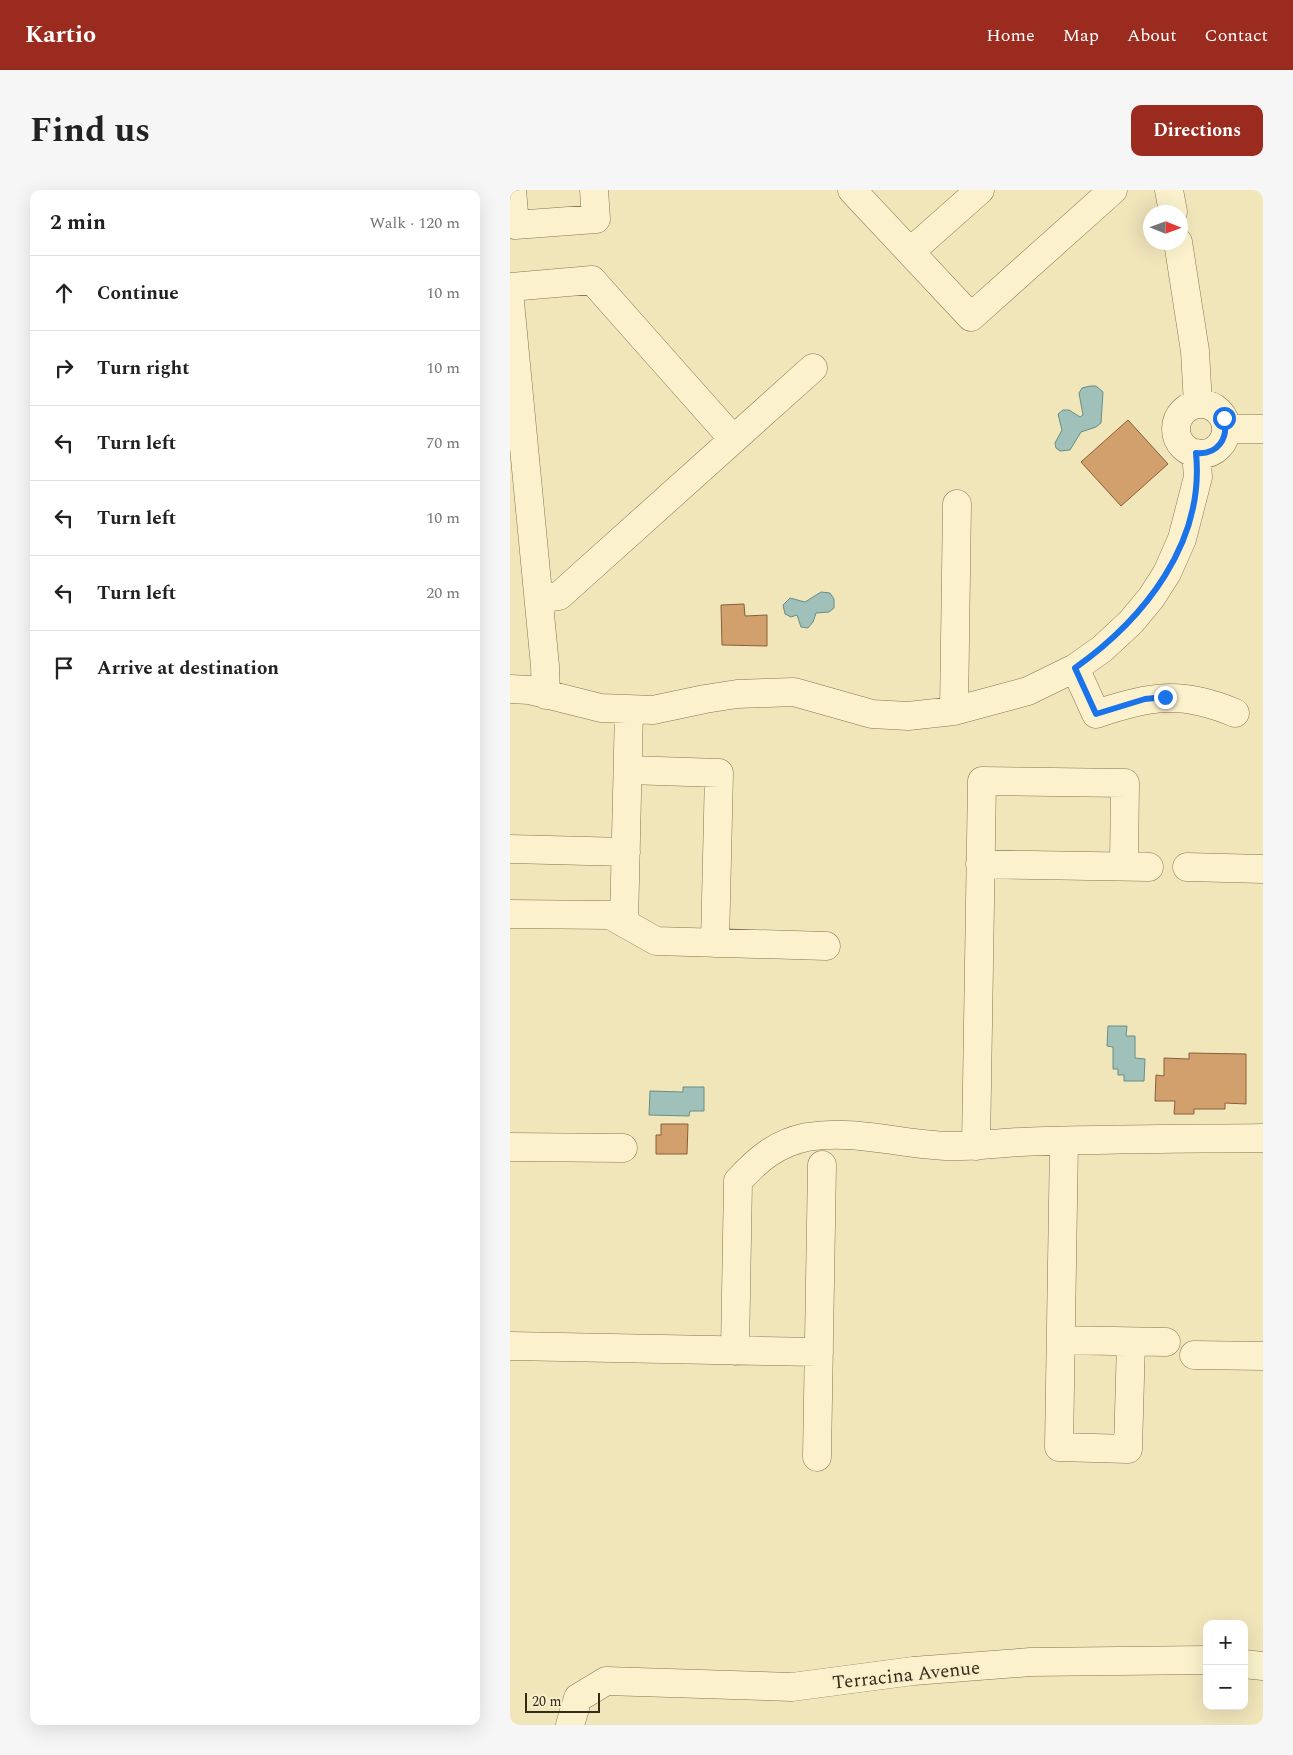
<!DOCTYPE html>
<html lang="en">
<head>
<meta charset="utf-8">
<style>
  body { margin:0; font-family:Spectral,serif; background:#f6f6f6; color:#222 }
  .controls { position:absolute; right:15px; bottom:15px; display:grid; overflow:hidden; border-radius:10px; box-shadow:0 5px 20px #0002 }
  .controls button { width:45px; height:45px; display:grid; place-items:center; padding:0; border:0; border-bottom:1px solid #e0e0e0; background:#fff; color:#222; font:25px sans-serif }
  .compass { position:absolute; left:633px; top:15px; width:45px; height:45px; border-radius:50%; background:#fff; box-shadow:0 5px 20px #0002; rotate:91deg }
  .scale { position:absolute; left:15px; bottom:12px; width:75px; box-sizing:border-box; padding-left:5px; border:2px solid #362a19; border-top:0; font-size:14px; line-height:18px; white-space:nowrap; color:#362a19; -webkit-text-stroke:4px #f8efca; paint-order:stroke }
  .stop { position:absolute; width:15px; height:15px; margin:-11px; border:4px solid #1a73e8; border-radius:50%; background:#fff }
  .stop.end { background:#1a73e8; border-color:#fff; box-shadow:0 1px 5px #0008 }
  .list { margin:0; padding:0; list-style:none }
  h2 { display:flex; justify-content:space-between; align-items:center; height:65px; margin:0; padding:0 20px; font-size:21px }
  h2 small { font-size:16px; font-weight:400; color:#767676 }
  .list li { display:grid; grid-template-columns:32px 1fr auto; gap:15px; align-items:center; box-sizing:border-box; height:75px; padding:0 20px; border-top:1px solid #e0e0e0 }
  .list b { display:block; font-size:19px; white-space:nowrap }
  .list em { font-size:16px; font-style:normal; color:#767676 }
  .icon { flex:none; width:28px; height:28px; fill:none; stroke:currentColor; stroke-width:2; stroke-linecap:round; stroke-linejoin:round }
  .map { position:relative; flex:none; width:753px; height:1535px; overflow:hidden; border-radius:10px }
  header { display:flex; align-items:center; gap:30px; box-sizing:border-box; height:70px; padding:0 25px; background:#9b2a1f; color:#fff }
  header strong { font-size:24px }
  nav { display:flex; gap:28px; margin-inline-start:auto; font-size:18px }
  .intro { display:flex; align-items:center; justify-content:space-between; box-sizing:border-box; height:120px; padding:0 30px }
  h1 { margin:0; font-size:35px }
  .button { padding:12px 22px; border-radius:10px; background:#9b2a1f; color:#fff; font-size:18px; font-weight:700 }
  main { display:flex; gap:30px; padding:0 30px }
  aside { flex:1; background:#fff; border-radius:10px; box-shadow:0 5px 20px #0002 }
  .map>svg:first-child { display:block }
  .water { fill:#9fc1ba; stroke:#668e88 }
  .building { fill:#d2a06d; stroke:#895f38 }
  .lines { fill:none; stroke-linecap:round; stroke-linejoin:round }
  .minor-casing { stroke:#887453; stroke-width:29 }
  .minor { stroke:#fbf2cd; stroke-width:28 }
  .route { stroke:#1a73e8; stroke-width:6 }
  .labels { text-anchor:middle; stroke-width:5; stroke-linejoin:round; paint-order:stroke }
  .street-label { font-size:19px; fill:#362a19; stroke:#f8efca }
</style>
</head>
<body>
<header>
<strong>Kartio</strong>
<nav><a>Home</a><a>Map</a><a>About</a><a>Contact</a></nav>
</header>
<div class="intro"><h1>Find us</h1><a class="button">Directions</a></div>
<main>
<aside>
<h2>2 min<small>Walk · 120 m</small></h2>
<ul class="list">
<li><svg class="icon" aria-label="ahead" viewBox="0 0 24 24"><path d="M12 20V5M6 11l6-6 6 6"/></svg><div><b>Continue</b></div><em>10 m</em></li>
<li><svg class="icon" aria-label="right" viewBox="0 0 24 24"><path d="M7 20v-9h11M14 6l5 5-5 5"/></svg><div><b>Turn right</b></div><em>10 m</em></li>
<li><svg class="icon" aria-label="left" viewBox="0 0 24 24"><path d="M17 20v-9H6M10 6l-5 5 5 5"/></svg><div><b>Turn left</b></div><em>70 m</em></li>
<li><svg class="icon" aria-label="left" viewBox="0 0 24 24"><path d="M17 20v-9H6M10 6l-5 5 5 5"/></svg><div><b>Turn left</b></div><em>10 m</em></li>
<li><svg class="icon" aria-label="left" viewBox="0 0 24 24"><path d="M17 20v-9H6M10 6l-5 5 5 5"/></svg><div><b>Turn left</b></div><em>20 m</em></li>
<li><svg class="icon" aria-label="arrive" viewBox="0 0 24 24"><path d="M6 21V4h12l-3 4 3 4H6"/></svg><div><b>Arrive at destination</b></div></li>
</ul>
</aside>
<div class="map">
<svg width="753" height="1535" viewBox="0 0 753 1535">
  <rect width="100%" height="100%" fill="#f1e5ba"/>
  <path class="water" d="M580 196H586L593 202 591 233 586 237 571 242 560 260 550 261 546 258 545 253 552 240 548 224 553 220H559L570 227 573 225 569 203 572 198Z
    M311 402 320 403 324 409V418L319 422 306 423 303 432 298 438 291 437 287 425 281 427 275 424 273 415 280 408 295 412Z
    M598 836H617L616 846H625V868L635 869 634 891H614V885H608V879H603V857L597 856Z
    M173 897H194V921H180L179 926 139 925 140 901 173 902Z"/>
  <path class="building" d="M618 230 658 274 611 316 571 272Z
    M234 414 235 426 257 425V456L212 455 211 415Z
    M679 863 736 864V914L715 913V919H684V924H664L665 911H645L646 885 654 886V868L679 869Z
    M151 934H178L177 964H146V945H151Z"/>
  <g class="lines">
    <g class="minor-casing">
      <path id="minor" d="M2 0 5 35 86 29 84 0
        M342 0 461 127 603 0
        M659 0 663 22
        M668 52 685 161 688 214
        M400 62 470 0
        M0 97 82 90 223 249
        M0 112 35 476 36 505
        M666 239a25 25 0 1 1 50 0a25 25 0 1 1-50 0Z
        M716 239H753
        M29 409 49 406 303 178
        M565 478 586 524C639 506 671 500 725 523
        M0 499 19 500 91 518 143 520 195 509 227 504 284 502 362 524 398 526 444 521 518 501 565 478 592 459 621 432 641 408 657 383 672 349 688 287 686 263
        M444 521 447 314
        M118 580 209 583 205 753
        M0 659 116 662
        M470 674 639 677
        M677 677 753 679
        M0 724 100 725 146 751 316 756
        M114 733 119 520
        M554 952 549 1257 618 1259 621 1152
        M466 956 472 591 615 593 614 676
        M0 957 113 958
        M551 1150 656 1152
        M0 1156 309 1162
        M225 1161 228 991C248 969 267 953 297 947 344 939 389 954 436 956 461 957 486 953 511 952 592 949 672 949 753 948
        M684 1165 753 1166
        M307 1267 312 975
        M734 1474 753 1476
        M60 1535 68 1508 96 1491 282 1497 403 1481 521 1472 697 1470"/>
    </g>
    <use href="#minor" class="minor"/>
  </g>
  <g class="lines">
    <path class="route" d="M655 507 635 509 586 524 565 478C634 429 695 353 686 263 708 265 719 248 714 228"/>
  </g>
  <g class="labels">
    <g class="street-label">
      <text transform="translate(396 1484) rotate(-6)" y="7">Terracina Avenue</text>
    </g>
  </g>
</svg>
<div class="controls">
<button>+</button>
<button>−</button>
</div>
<svg class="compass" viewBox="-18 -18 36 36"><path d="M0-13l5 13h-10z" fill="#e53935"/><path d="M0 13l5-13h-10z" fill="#767676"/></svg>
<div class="scale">20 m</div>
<div class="stop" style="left:714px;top:228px"></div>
<div class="stop end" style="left:655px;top:507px"></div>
</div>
</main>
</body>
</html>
